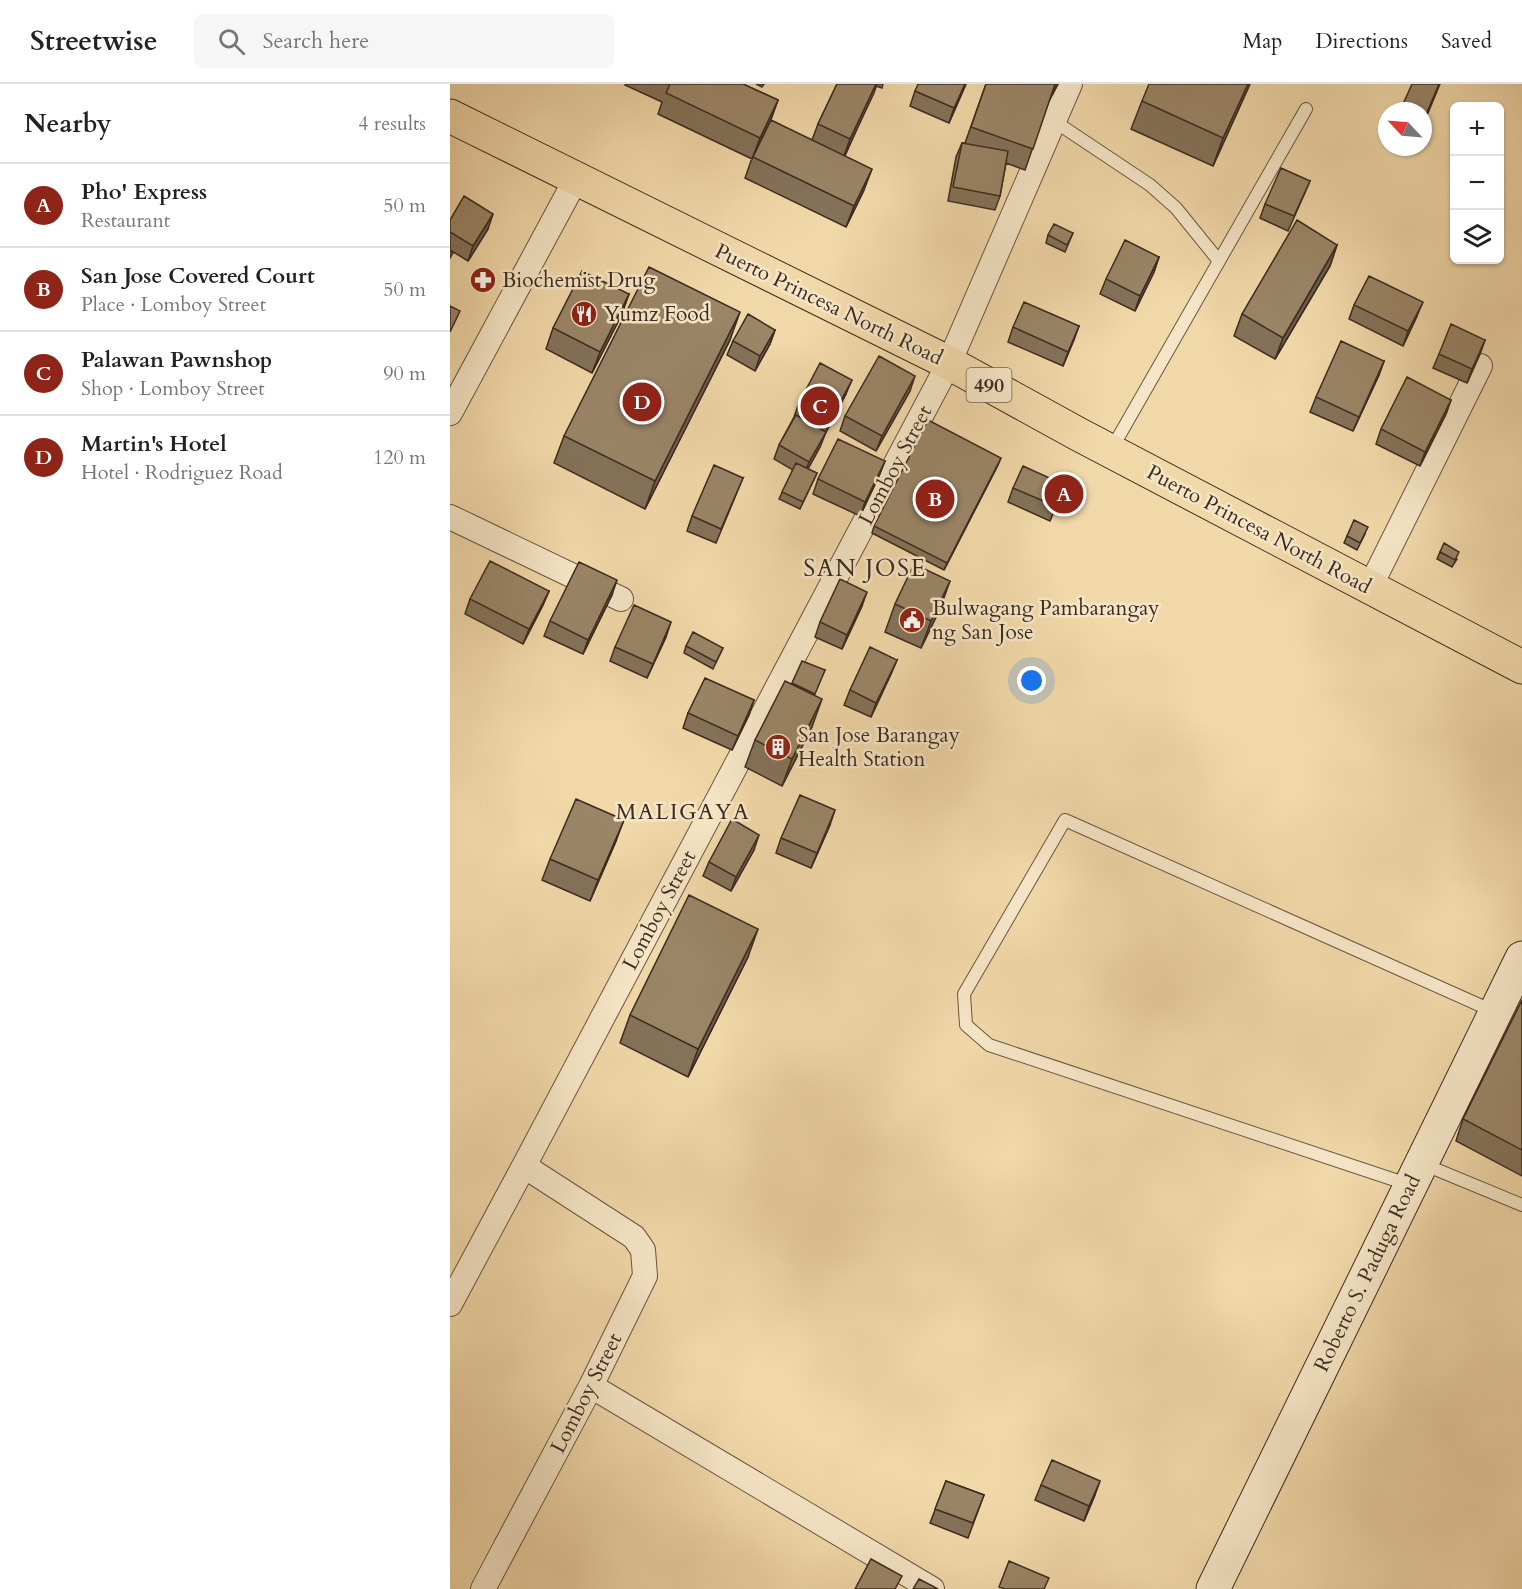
<!DOCTYPE html>
<html lang="en">
<head>
<meta charset="utf-8">
<style>
  body { margin:0; font-family:Cardo,serif; background:#f6f6f6; color:#222 }
  .controls { position:absolute; right:18px; top:18px; display:grid; overflow:hidden; border-radius:9px; box-shadow:0 2px 4px #0004 }
  .controls button { width:54px; height:54px; display:grid; place-items:center; padding:0; border:0; border-bottom:2px solid #e0e0e0; background:#fff; color:#222; font:30px sans-serif }
  .compass { position:absolute; left:928px; top:18px; width:54px; height:54px; border-radius:50%; background:#fff; box-shadow:0 2px 4px #0004; rotate:296deg }
  .you { position:absolute; left:582px; top:597px; width:21px; height:21px; margin:-15px; border:4px solid #fff; border-radius:50%; background:#1a73e8; box-shadow:0 0 0 9px #1a73e833 }
  .badge { display:grid; place-items:center; width:39px; height:39px; border-radius:50%; background:#8f2418; color:#fff; font-size:20px; font-weight:700 }
  .pin { position:absolute; translate:-50% -50%; border:3px solid #fff; box-shadow:0 2px 6px #0006 }
  .list { margin:0; padding:0; list-style:none }
  h2 { display:flex; justify-content:space-between; align-items:center; height:78px; margin:0; padding:0 24px; font-size:26px }
  h2 small { font-size:20px; font-weight:400; color:#767676 }
  .list li { display:grid; grid-template-columns:39px 1fr auto; gap:18px; align-items:center; box-sizing:border-box; height:84px; padding:0 24px; border-top:2px solid #e0e0e0 }
  .list b { display:block; font-size:22px; white-space:nowrap }
  .list p { margin:0; font-size:20px; white-space:nowrap; color:#767676 }
  .list em { font-size:20px; font-style:normal; color:#767676 }
  .icon { flex:none; width:33px; height:33px; fill:none; stroke:currentColor; stroke-width:2; stroke-linecap:round; stroke-linejoin:round }
  .map { position:relative; flex:none; width:1072px; height:1505px; overflow:hidden }
  header { display:flex; align-items:center; gap:36px; box-sizing:border-box; height:84px; padding:0 30px; background:#fff; border-bottom:2px solid #e0e0e0 }
  header strong { font-size:28px }
  nav { display:flex; gap:33px; margin-inline-start:auto; font-size:21px }
  .search { width:420px; height:54px; background:#f6f6f6; display:flex; align-items:center; gap:15px; box-sizing:border-box; padding:0 21px; border-radius:9px; color:#767676; font-size:22px }
  main { display:flex }
  aside { flex:1; background:#fff }
  .map>svg:first-child { display:block }
  .lines { fill:none; stroke-linecap:round; stroke-linejoin:round }
  .lane-casing { stroke:#695642; stroke-width:14 }
  .street-casing { stroke:#695642; stroke-width:26 }
  .secondary-casing { stroke:#3c2b1f; stroke-width:35 }
  .primary-casing { stroke:#3c2b1f; stroke-width:35 }
  .lane { stroke:#f6e6c7; stroke-width:12 }
  .street { stroke:#f6e6c7; stroke-width:24 }
  .secondary { stroke:#f6e6c7; stroke-width:33 }
  .primary { stroke:#f1d8a9; stroke-width:33 }
  .wall { fill:#847259; stroke:#3c2b1f; stroke-width:1.5 }
  .shaded-wall { fill:#6c5d48; stroke:#3c2b1f; stroke-width:1.5 }
  .building { fill:#9a8567; stroke:#3c2b1f; stroke-width:1.5 }
  .labels { text-anchor:middle; stroke-width:5; stroke-linejoin:round; paint-order:stroke }
  .shield { fill:#f6e6c7; stroke:#746351; stroke-width:1.5 }
  .shield-label { font-size:20px; font-weight:bold; fill:#3c2b1f }
  .poi-label { font-size:21px; fill:#3c2b1f; stroke:#f6e6c7; text-anchor:start }
  .street-label { font-size:21px; fill:#3c2b1f; stroke:#f6e6c7 }
  .neighbourhood-label { font-size:22px; letter-spacing:1.5px; fill:#3c2b1f; stroke:#f6e6c7 }
  .quarter-label { font-size:24px; letter-spacing:1.5px; fill:#3c2b1f; stroke:#f6e6c7 }
</style>
</head>
<body>
<header>
<strong>Streetwise</strong>
<div class="search"><svg class="icon" aria-label="search" viewBox="0 0 24 24"><circle cx="10" cy="10" r="6"/><path d="M15 15l6 6"/></svg>Search here</div>
<nav><a>Map</a><a>Directions</a><a>Saved</a></nav>
</header>
<main>
<aside>
<h2>Nearby<small>4 results</small></h2>
<ul class="list">
<li><span class="badge">A</span><div><b>Pho' Express</b><p>Restaurant</p></div><em>50 m</em></li>
<li><span class="badge">B</span><div><b>San Jose Covered Court</b><p>Place · Lomboy Street</p></div><em>50 m</em></li>
<li><span class="badge">C</span><div><b>Palawan Pawnshop</b><p>Shop · Lomboy Street</p></div><em>90 m</em></li>
<li><span class="badge">D</span><div><b>Martin's Hotel</b><p>Hotel · Rodriguez Road</p></div><em>120 m</em></li>
</ul>
</aside>
<div class="map">
<svg width="1072" height="1505" viewBox="0 0 1072 1505">
  <rect width="100%" height="100%" fill="#f1d8a9"/>
  <filter id="stains"><feTurbulence type="fractalNoise" baseFrequency=".00333" numOctaves="4"/><feColorMatrix values="0 0 0 0 .2 0 0 0 0 .09 0 0 0 0 .02 0 0 0 .5 -.17"/></filter>
  <radialGradient id="worn" r=".72"><stop offset=".6" stop-color="#630" stop-opacity="0"/><stop offset="1" stop-color="#630" stop-opacity=".3"/></radialGradient>
  <g class="lines">
    <g class="lane-casing">
      <path id="lane" d="M604 37 700 101 726 124 769 177
        M661 366 856 25
        M973 1080 1072 1121
        M960 1101 539 961 516 941 514 910 615 736 1045 928"/>
    </g>
    <g class="street-casing">
      <path id="street" d="M0 329 126 95
        M0 433 171 515
        M920 503 1030 282
        M0 1220 74 1082
        M141 1302 482 1505
        M33 1505 141 1302 195 1192 193 1166 184 1153 74 1082 499 279 620 0"/>
    </g>
    <g class="secondary-casing">
      <path id="secondary" d="M763 1505 1072 874"/>
    </g>
    <g class="primary-casing">
      <path id="primary" d="M0 32 499 279 628 350 1072 583"/>
    </g>
    <use href="#lane" class="lane"/>
    <use href="#street" class="street"/>
    <use href="#secondary" class="secondary"/>
    <use href="#primary" class="primary"/>
  </g>
  <path class="wall" d="M176 0H293L328 16 320 38 362 56 368 40 387 0H433L432 4 426 2 395 72 414 106 396 143 295 94 302 74V75L208 30 212 18 175 1Z
    M306 0H314L312 3Z
    M516 0 499 39 460 22 465 7Z
    M536 0H608L599 17 575 86 556 79 550 112 545 126 498 117 506 73 512 59H515Z
    M800 0 763 82 681 45 692 17Z
    M949 63H963L961 68Z
    M860 97 854 111 838 147 810 134 815 120Z
    M0 136 38 145 18 177 0 166Z
    M623 149 615 168 596 159 598 151Z
    M887 161 880 182 825 275 784 252 792 230Z
    M709 173 704 188 685 227 650 210 656 195Z
    M179 210 171 232 142 289 96 265 103 244Z
    M904 221 967 232 953 262 899 235Z
    M629 242 613 282 558 258 563 243Z
    M325 246 320 260 305 287 277 271 283 257Z
    M280 256 195 425 104 379 114 352Z
    M1035 256 1030 270 1017 299 983 284 989 270Z
    M934 277 929 291 903 347 860 328 866 313Z
    M460 307 426 367 390 347 395 332Z
    M396 310 375 350 370 363 358 385 367 389 350 425 329 415 343 386 324 375 329 361 344 333 349 319Z
    M1001 316 996 330 970 382 926 360 931 345Z
    M435 377 429 392 410 432 363 410 368 395Z
    M548 381 494 486 422 449 424 442Z
    M293 394 266 459 237 447 242 432Z
    M615 401 600 437 558 418 563 404Z
    M915 450 907 466 894 459 897 452Z
    M990 468 1007 475 1002 483 987 475Z
    M99 507 93 521 73 560 15 530 20 515Z
    M162 511 133 570 94 552 100 537Z
    M445 520 490 525 471 564 435 548Z
    M412 522 392 565 365 553 370 538Z
    M216 553 197 594 160 577 165 563Z
    M236 562 273 564 263 585 234 569Z
    M447 576 441 590 421 633 394 621 400 606Z
    M375 586 364 611 362 643 332 702 295 683 305 656 341 600Z
    M304 616 299 631 282 666 233 644 238 629Z
    M380 741 361 784 326 769 331 754Z
    M166 757 140 817 92 796 100 775Z
    M304 766 281 807 253 792 259 778Z
    M298 873 238 993 170 959 180 931Z
    M1072 916V1092L1006 1057 1013 1035Z
    M496 1397 534 1411 518 1454 480 1439Z
    M591 1401 645 1411 634 1437 585 1416Z"/>
  <path class="shaded-wall" d="M426 0H427L424 9 392 77 400 55Z
    M515 0H516L499 39 504 24Z
    M606 0H608L598 19Z
    M798 0H800L763 82 773 54Z
    M989 0H990L973 41V38Z
    M328 16 320 38 302 75 310 54Z
    M422 85 414 106 396 143 404 122Z
    M43 130 38 145 18 177 23 162Z
    M887 161 880 182 825 275 833 254Z
    M709 173 704 188 685 227 690 212Z
    M179 210 171 232 142 289 150 268Z
    M973 218 967 232 953 262 958 247Z
    M290 228 280 256 195 425 205 397Z
    M629 242 624 256 613 282 618 268Z
    M325 246 320 260 305 287 310 272Z
    M1035 256 1030 270 1017 299 1022 285Z
    M934 277 929 291 903 347 909 333Z
    M465 292 460 307 426 367 432 352Z
    M402 296 396 310 375 350 381 335Z
    M1001 316 996 330 970 382 975 368Z
    M376 348 370 363 354 392 359 378Z
    M551 374 548 381 494 486 497 479Z
    M435 377 429 392 410 432 415 418Z
    M167 496 162 511 133 570 138 556Z
    M500 497 490 525 471 564 481 537Z
    M99 507 93 521 73 560 79 545Z
    M417 508 412 522 392 565 397 551Z
    M221 538 216 553 197 594Z
    M447 576 441 590 421 633 426 619Z
    M372 615 362 643 332 702 342 675Z
    M304 616 299 631 282 666 288 652Z
    M385 726 380 741 361 784 367 769Z
    M174 736 166 757 140 817 148 796Z
    M309 751 304 766 281 807 286 793Z
    M308 845 298 873 238 993 248 965Z
    M650 1397 645 1411 634 1437 639 1422Z"/>
  <path class="building" d="M220 0H293L328 16 310 54 216 9Z
    M387 0H426L400 55 368 40Z
    M468 0H515L504 24 465 7Z
    M536 0H605L583 65 521 43Z
    M699 0H798L773 54 692 17Z
    M962 0H989L973 38V27H950Z
    M321 36 422 85 404 122 303 73Z
    M512 59 558 67 550 112 503 103Z
    M831 84 860 97 844 132 815 120Z
    M14 112 43 130 23 162 0 148V136Z
    M847 136 887 161 833 254 792 230Z
    M604 140 623 149 617 161 598 151Z
    M675 156 709 173 690 212 656 195Z
    M0 167 3 169 0 174Z
    M199 183 290 228 205 397 114 352Z
    M132 187 179 210 150 268 103 244Z
    M919 192 973 218 958 247 904 221Z
    M574 218 629 242 618 268 563 243Z
    M0 222 10 227 0 248Z
    M298 230 325 246 310 272 283 257Z
    M1001 240 1035 256 1022 285 989 270Z
    M891 257 934 277 909 333 866 313Z
    M429 272 465 292 432 352 395 332Z
    M370 279 402 296 381 335 349 319Z
    M957 293 1001 316 975 368 931 345Z
    M346 331 376 348 359 378 329 361Z
    M478 336 551 374 497 479 424 442Z
    M388 355 435 377 415 418 368 395Z
    M346 379 367 389 353 418 332 408Z
    M264 381 293 394 271 445 242 432Z
    M573 382 615 401 605 422 563 404Z
    M904 436 918 443 910 459 897 452Z
    M994 459 1009 468 1005 476 990 468Z
    M40 477 99 507 79 545 20 515Z
    M129 478 167 496 138 556 100 537Z
    M464 480 500 497 481 537 445 520Z
    M390 495 417 508 397 551 370 538Z
    M184 521 221 538 203 580 165 563Z
    M243 548 273 564 266 578 236 562Z
    M420 563 447 576 426 619 400 606Z
    M352 577 375 586 365 610 342 599Z
    M255 594 304 616 288 652 238 629Z
    M335 597 372 615 342 675 305 656Z
    M350 711 385 726 367 769 331 754Z
    M126 715 174 736 148 796 100 775Z
    M282 735 309 751 286 793 259 778Z
    M239 811 308 845 248 965 180 931Z
    M1072 916V1066L1013 1035Z
    M602 1376 650 1397 639 1422 591 1401Z
    M496 1397 534 1411 523 1439 485 1425Z
    M421 1475 452 1492 445 1505H405Z
    M559 1477 599 1494 594 1505H555L549 1503Z
    M469 1495 488 1505H463Z"/>
  <defs>
    <g id="pharmacy-disc" transform="scale(1.35)"><circle r="9.5" fill="#8f2418" stroke="#f6e6c7"/><path d="M-2-6h4v4h4v4h-4v4h-4v-4h-4v-4h4Z" fill="#fff"/></g>
    <g id="restaurant-disc" transform="scale(1.35)"><circle r="9.5" fill="#8f2418" stroke="#f6e6c7"/><path d="M-5-6h1v4h1v-4h1v4h1v-4h1v5L-1.5 .5V6h-2V.5L-5-1ZM5-6V6H3V1.5H1.5Q1.5-4 5-6Z" fill="#fff"/></g>
    <g id="civic-disc" transform="scale(1.35)"><circle r="9.5" fill="#8f2418" stroke="#f6e6c7"/><path d="M-.6-6.5H3V-4.5H.6V-3L4-1V1h2V6H-6V1h2V-1L-.6-3ZM-1.2 2.5V6h2.4V2.5Z" fill="#fff"/></g>
    <g id="building-disc" transform="scale(1.35)"><circle r="9.5" fill="#8f2418" stroke="#f6e6c7"/><path d="M-4-6H4V6H1V3H-1V6H-4ZM-2.5-4.3h1.7v1.8h-1.7ZM.8-4.3h1.7v1.8H.8ZM-2.5-1h1.7V.8h-1.7ZM.8-1h1.7V.8H.8Z" fill="#fff"/></g>
  </defs>
  <g fill-rule="evenodd">
    <use href="#pharmacy-disc" x="33" y="196"/>
    <use href="#restaurant-disc" x="134" y="230"/>
    <use href="#civic-disc" x="462" y="536"/>
    <use href="#building-disc" x="328" y="663"/>
  </g>
  <g class="labels">
    <rect class="shield" x="516.5" y="284" width="45" height="34" rx="4.5"/>
    <g class="shield-label">
      <text x="539" y="308">490</text>
    </g>
    <g class="poi-label">
      <text x="52" y="203">Biochemist Drug</text>
      <text x="154" y="237">Yumz Food</text>
      <text x="482" y="531">Bulwagang Pambarangay<tspan x="482" dy="24">ng San Jose</tspan></text>
      <text x="348" y="658">San Jose Barangay<tspan x="348" dy="24">Health Station</tspan></text>
    </g>
    <g class="street-label">
      <text transform="translate(379 220) rotate(26)" y="7">Puerto Princesa North Road</text>
      <text transform="translate(445 381) rotate(-62)" y="7">Lomboy Street</text>
      <text transform="translate(809 445) rotate(28)" y="7">Puerto Princesa North Road</text>
      <text transform="translate(209 826) rotate(-62)" y="7">Lomboy Street</text>
      <text transform="translate(917 1189) rotate(-64)" y="7">Roberto S. Paduga Road</text>
      <text transform="translate(136 1309) rotate(-63)" y="7">Lomboy Street</text>
    </g>
    <g class="neighbourhood-label">
      <text x="233" y="735">MALIGAYA</text>
    </g>
    <g class="quarter-label">
      <text x="415" y="492">SAN JOSE</text>
    </g>
  </g>
  <rect width="100%" height="100%" filter="url(#stains)"/>
  <rect width="100%" height="100%" fill="url(#worn)"/>
</svg>
<div class="controls">
<button>+</button>
<button>−</button>
<button><svg class="icon" aria-label="layers" viewBox="0 0 24 24"><path d="M12 4l9 5-9 5-9-5zM3 14l9 5 9-5"/></svg></button>
</div>
<svg class="compass" viewBox="-18 -18 36 36"><path d="M0-13l5 13h-10z" fill="#e53935"/><path d="M0 13l5-13h-10z" fill="#767676"/></svg>
<div class="you"></div>
<div class="pin badge" style="left:614px;top:410px">A</div>
<div class="pin badge" style="left:485px;top:415px">B</div>
<div class="pin badge" style="left:370px;top:322px">C</div>
<div class="pin badge" style="left:192px;top:318px">D</div>
</div>
</main>
</body>
</html>
